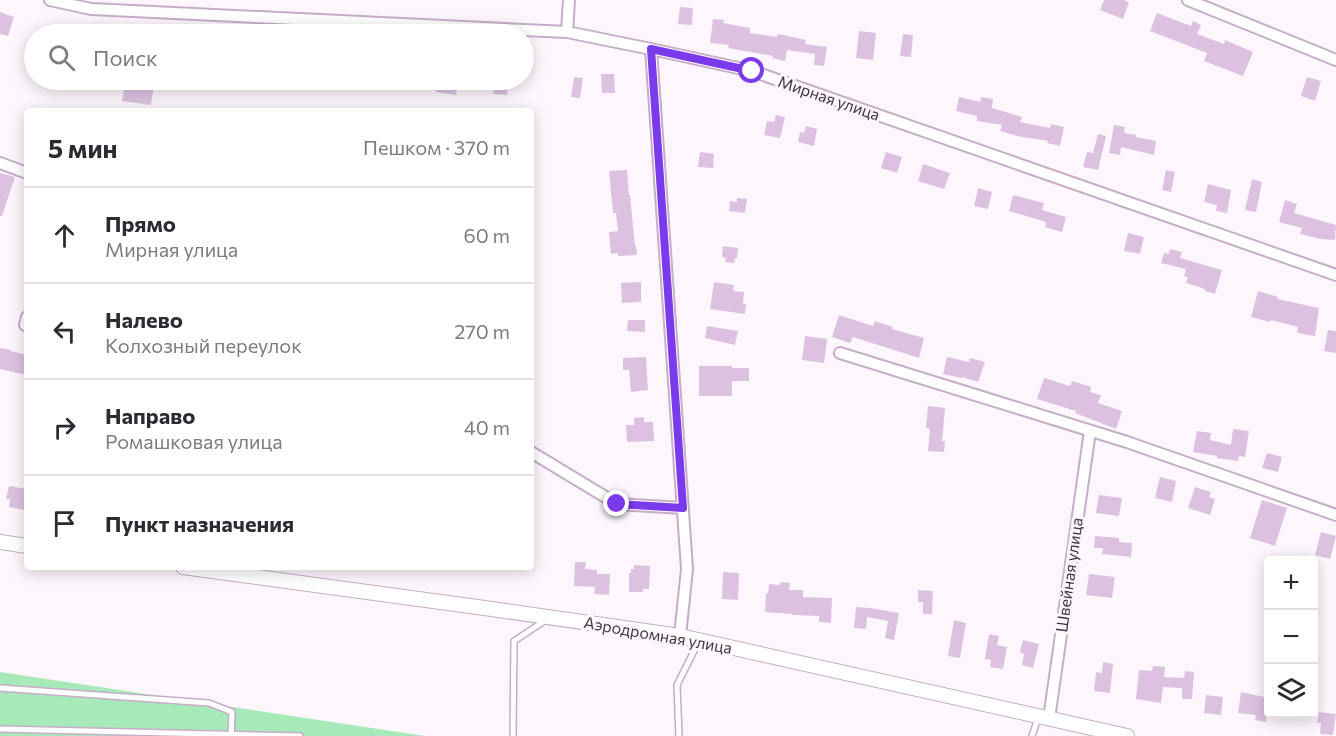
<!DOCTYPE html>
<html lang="ru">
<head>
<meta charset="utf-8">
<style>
  body { margin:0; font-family:Commissioner,sans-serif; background:#f7f7f7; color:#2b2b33 }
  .controls { position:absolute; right:18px; bottom:18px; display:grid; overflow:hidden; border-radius:6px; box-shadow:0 3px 15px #0003 }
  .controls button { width:54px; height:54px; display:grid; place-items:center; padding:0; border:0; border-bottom:2px solid #e1e1e2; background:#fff; color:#2b2b33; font:30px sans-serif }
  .stop { position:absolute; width:18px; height:18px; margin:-14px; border:4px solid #7c3aed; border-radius:50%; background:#fff }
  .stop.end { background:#7c3aed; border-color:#fff; box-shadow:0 2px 6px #0008 }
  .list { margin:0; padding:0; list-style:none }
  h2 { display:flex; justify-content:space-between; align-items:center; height:78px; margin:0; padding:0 24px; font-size:26px }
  h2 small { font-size:20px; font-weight:400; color:#7c7c81 }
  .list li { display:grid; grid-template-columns:39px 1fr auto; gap:18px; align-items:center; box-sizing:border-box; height:96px; padding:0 24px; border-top:2px solid #e1e1e2 }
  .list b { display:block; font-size:22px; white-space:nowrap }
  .list p { margin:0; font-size:20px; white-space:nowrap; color:#7c7c81 }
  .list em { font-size:20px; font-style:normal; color:#7c7c81 }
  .icon { flex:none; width:33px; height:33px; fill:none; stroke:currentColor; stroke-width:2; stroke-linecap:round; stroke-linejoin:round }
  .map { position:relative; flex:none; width:1336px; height:736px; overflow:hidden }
  .search { position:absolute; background:#fff; box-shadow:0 3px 15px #0003; left:24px; top:24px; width:510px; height:66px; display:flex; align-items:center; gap:15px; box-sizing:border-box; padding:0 21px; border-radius:33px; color:#7c7c81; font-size:22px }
  .panel { position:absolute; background:#fff; box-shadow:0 3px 15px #0003; left:24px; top:108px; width:510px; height:462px; border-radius:6px }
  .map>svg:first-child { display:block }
  .green { fill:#a8e9b9 }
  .building { fill:#dcc2e0 }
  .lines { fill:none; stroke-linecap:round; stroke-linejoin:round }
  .lane-casing { stroke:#c7adca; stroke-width:8 }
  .street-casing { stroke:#c7adca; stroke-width:14 }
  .secondary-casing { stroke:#c7adca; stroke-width:16 }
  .lane { stroke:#fff; stroke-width:5 }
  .street { stroke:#fff; stroke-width:10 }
  .secondary { stroke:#fff; stroke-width:14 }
  .route { stroke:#7c3aed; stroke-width:8 }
  .labels { text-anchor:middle; stroke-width:6; stroke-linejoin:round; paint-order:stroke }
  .street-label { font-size:16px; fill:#413743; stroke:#fdf7fd }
</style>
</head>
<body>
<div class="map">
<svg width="1336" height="736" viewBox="0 0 1336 736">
  <rect width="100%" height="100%" fill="#fdf7fd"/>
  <path class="green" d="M0 672 425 736H0Z"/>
  <path class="building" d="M1104 0H1124L1129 2 1123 19 1100 10Z
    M680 7 693 8 692 25 678 24Z
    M0 12 14 17 8 36 0 34Z
    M1157 13 1191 26 1193 21 1201 25 1197 34 1224 44 1225 40 1253 52 1243 76 1204 61 1207 53 1150 31Z
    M713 19 724 20 723 23 750 28V33L777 37 778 34 806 40 805 44 827 47 824 66 814 65 815 54 787 50 785 61 772 58 773 56 728 48 729 45 710 43Z
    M859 31 876 33 873 60 856 58Z
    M903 34 913 35 911 57 900 56Z
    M601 74H614L615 93H602Z
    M574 77 583 78 580 98 571 97Z
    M1307 77 1321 81 1315 101 1301 96Z
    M126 80H153V84H154L151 105 122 101Z
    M438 80H458L456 95 436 92Z
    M495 80H509L507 95 493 94Z
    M959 97 980 102 981 97 993 99 992 108 1022 117 1020 122 1050 128 1051 124 1064 127 1060 146 1047 143 1048 141 1017 136 1000 131 1002 125 977 121V116L956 111Z
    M776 115 785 117 780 138 764 135 767 121 774 122Z
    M1114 125 1125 127 1124 133 1136 135V137L1156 141 1154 155 1121 147 1120 155 1109 153Z
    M806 126 817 129 814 146 798 142 800 132 804 133Z
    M1098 134 1106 136 1098 170 1083 167 1087 152 1093 153Z
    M700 152 714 154 713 168 698 167Z
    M886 152 902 157 897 173 881 168Z
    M923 164 950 173 944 189 918 181Z
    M627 170 629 195H630L635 246H636L637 255 618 256V253L611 254 609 232 618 231 616 213H613L609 171Z
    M1166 170 1175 172 1171 192 1162 190Z
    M0 173 15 177 2 216H0Z
    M1252 179 1262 182 1256 212 1245 210Z
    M1208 184 1231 190 1227 213 1216 211 1217 205 1204 202Z
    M978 188 992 192 988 209 974 206Z
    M1013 195 1044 203 1042 210 1066 217 1062 232 1045 227 1046 222 1009 211Z
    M737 198 747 199 745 213 729 211 730 201 737 202Z
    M1285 200 1297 204 1294 213 1336 225 1335 240 1321 239 1300 234 1302 228 1279 222Z
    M1128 233 1144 237 1140 254 1124 251Z
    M723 246 738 248 737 258H735L734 263 725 262 726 258 722 257Z
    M1170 249 1182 252 1180 258 1222 270 1215 294 1205 291V289L1186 283 1188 278 1184 276 1186 269 1161 263 1164 253 1169 254Z
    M641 282V302L622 303 621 283Z
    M714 282 734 285 733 291 744 292 743 304H746L745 314 710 309Z
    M1258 291 1278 297 1277 299 1319 308 1315 336 1297 333 1298 327 1271 320 1270 322 1251 317Z
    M839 315 873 326 875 321 893 327 892 329 924 338 919 358 853 337 850 343 832 337Z
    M628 320H645V332L627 331Z
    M707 326 738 331 735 345 705 338Z
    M1328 330 1336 331V353L1324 351Z
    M805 336 827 339 824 363 802 360Z
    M0 348 11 350 10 351 27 355V375L0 369Z
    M646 357 648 390 631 392 629 370H623V358Z
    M947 357 969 362 970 358 985 362 978 382 962 377 961 378 943 374Z
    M699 366H732V368H749V381H732V396H699Z
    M1044 378 1070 386 1072 381 1091 387 1090 392 1101 395 1098 403 1122 411 1116 429 1075 413 1076 411 1037 399Z
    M928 406 945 408 942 441H945L944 452 928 451 930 429 926 428Z
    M644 417V422H653L654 441 627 442 626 425H634V418Z
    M1233 429 1249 431 1245 457 1239 456 1238 461 1217 458V456L1193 452 1197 431 1211 433 1210 440 1231 445Z
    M1267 453 1282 457 1278 472 1262 468Z
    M1160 477 1176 481 1172 502 1155 498Z
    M9 486 27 489 24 510 9 507 10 499H6Z
    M1195 487 1211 492 1209 497 1215 499 1210 515 1188 508Z
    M1099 495 1122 498 1119 516 1096 513Z
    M1262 500 1287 508 1275 546 1250 538Z
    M1321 532 1336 536 1330 559 1315 555Z
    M1095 536 1119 538V542L1132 543 1131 557 1102 554 1103 548H1094Z
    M575 562H586L585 569 597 570V574H610L609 595 594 594 595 587 574 586Z
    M634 565 650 566 649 589H643V592H629V573H631V569H634Z
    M723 572 739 573 738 600 722 599Z
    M1089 574 1115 577 1112 598 1086 595Z
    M781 582 790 583 789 590H803V597L832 598 831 623 819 622V616L792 615V614L765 612 766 594 768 593 769 584 780 585Z
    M918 590 933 591 932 614H923V602H918Z
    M856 607 870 608 899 613 894 640 885 638 888 621 867 617 866 629 854 628Z
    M954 620 966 623 960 658 948 656Z
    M989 634 999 636 997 645 1007 647 1003 669 990 667 991 660 985 659Z
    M1023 640 1039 644 1033 668 1022 665 1024 654 1020 652Z
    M1103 662 1113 664 1110 693 1094 691 1096 672 1102 673Z
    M1153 666 1165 667 1164 677 1184 678 1185 671 1194 672 1192 699H1182V688L1163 687 1161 703 1136 699 1139 670 1152 671Z
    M1241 692 1269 698 1266 722 1255 720 1256 715 1238 713Z
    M1206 695 1223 697 1221 715 1204 713Z
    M1319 712 1336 714 1333 735 1320 734 1321 723H1317Z"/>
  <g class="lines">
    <g class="lane-casing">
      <path id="lane" d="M0 688 209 703 232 712 231 736
        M0 729 300 736
        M513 736 514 641 546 620
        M679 736 677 685 699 641
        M1032 736 1038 718"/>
    </g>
    <g class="street-casing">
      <path id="street" d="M50 0 91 9 567 32 651 49 752 71 1336 275
        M1188 0 1336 60
        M567 32 569 0
        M651 49 687 569 680 636
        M0 163 27 173
        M27 317 25 325H27
        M840 353 1127 442 1336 515
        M531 452 617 504 683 508
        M1049 719 1090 431"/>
    </g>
    <g class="secondary-casing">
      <path id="secondary" d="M0 542 27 546
        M183 567 492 609 680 636 1127 736"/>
    </g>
    <use href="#lane" class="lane"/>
    <use href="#street" class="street"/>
    <use href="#secondary" class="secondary"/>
  </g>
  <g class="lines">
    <path class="route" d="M617 504 683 508 651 49 752 71"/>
  </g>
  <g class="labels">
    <g class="street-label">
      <text transform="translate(829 98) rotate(19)" y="6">Мирная улица</text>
      <text transform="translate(1069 575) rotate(-82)" y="6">Швейная улица</text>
      <text transform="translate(658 635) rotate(10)" y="6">Аэродромная улица</text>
    </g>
  </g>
</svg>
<div class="controls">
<button>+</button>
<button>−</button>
<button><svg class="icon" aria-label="layers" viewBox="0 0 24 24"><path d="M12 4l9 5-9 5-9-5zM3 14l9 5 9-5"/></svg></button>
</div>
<div class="stop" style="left:752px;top:71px"></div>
<div class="stop end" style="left:617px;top:504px"></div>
<div class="search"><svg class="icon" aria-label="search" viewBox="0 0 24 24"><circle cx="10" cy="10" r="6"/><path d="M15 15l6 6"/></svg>Поиск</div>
<section class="panel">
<h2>5 мин<small>Пешком · 370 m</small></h2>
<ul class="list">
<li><svg class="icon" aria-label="ahead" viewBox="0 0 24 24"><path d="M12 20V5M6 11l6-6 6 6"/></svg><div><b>Прямо</b><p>Мирная улица</p></div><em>60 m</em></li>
<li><svg class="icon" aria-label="left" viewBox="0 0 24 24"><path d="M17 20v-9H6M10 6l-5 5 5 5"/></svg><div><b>Налево</b><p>Колхозный переулок</p></div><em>270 m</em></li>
<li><svg class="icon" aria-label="right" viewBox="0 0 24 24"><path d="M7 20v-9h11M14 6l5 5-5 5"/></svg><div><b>Направо</b><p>Ромашковая улица</p></div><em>40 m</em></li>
<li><svg class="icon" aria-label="arrive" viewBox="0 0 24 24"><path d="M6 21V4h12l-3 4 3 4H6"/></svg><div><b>Пункт назначения</b></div></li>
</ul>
</section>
</div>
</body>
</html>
